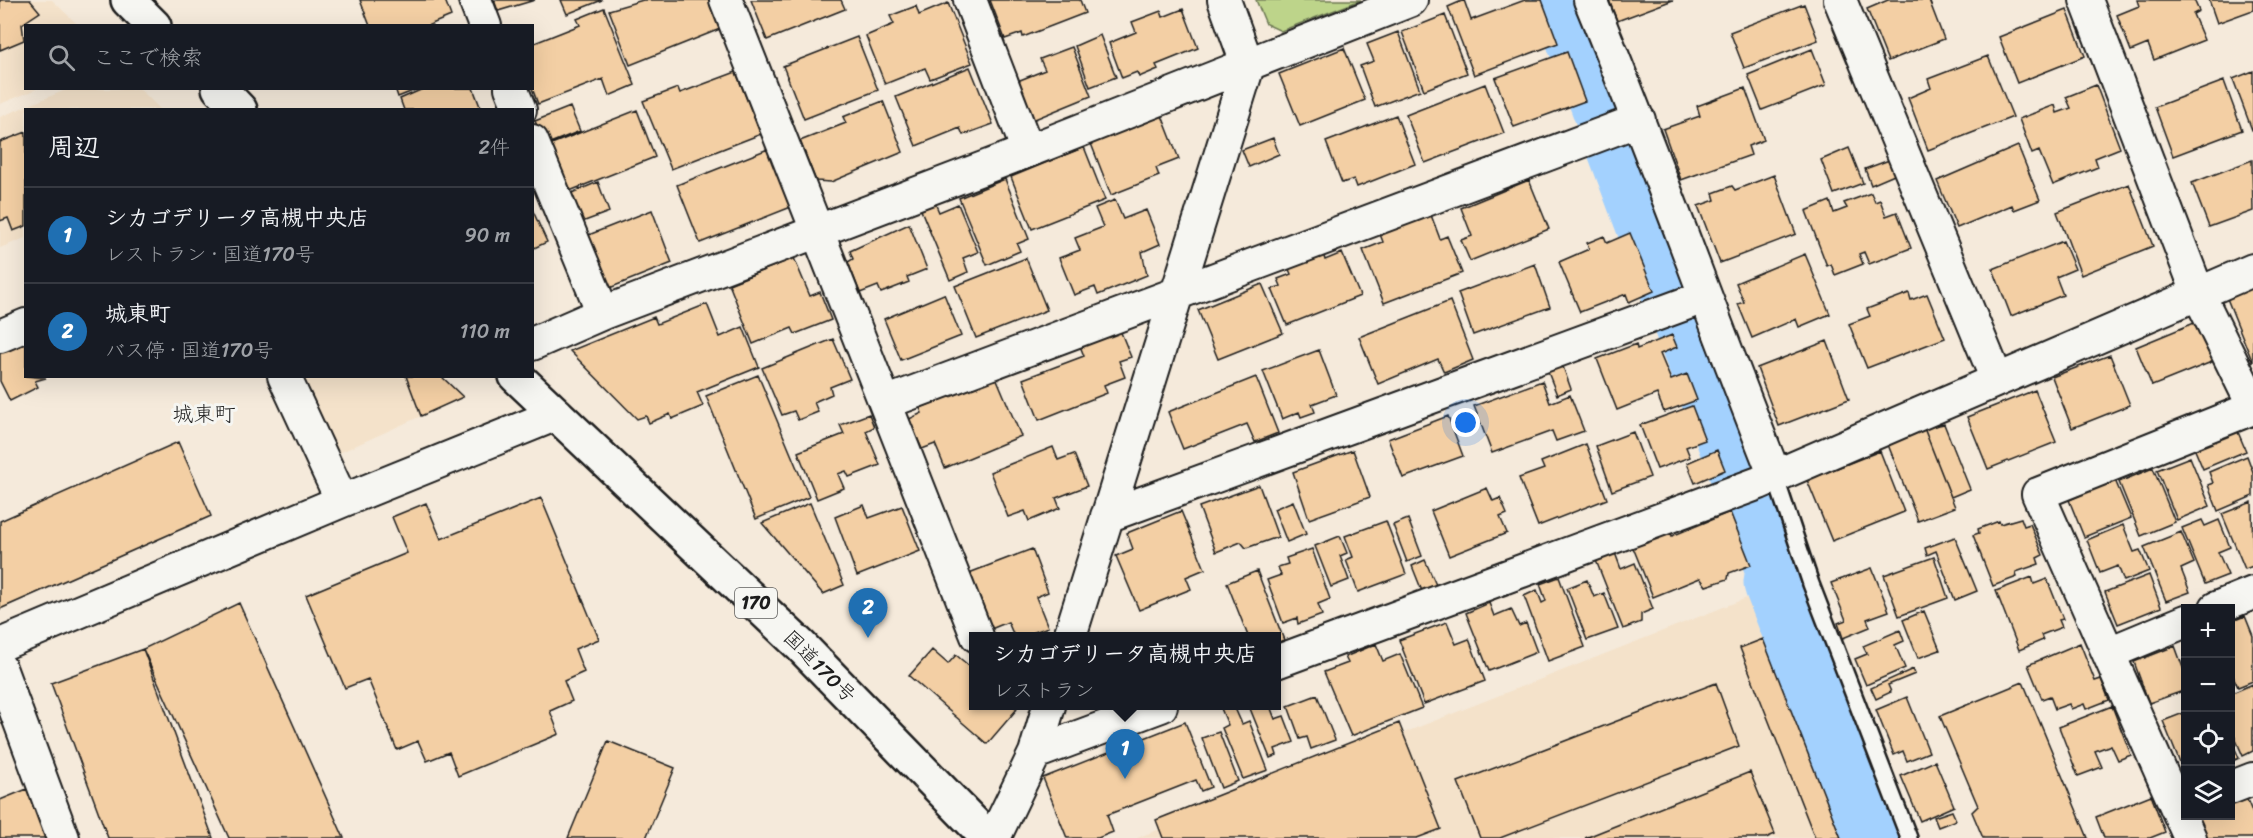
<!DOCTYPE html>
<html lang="ja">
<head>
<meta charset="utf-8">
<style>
  body { margin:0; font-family:Sriracha,"Klee One",sans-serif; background:#20242c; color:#f1f3f6 }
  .controls { position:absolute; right:18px; bottom:18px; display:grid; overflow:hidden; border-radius:0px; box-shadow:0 6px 24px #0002 }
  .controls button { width:54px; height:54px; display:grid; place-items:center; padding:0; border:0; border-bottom:2px solid #363941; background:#171b24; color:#f1f3f6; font:30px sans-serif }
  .you { position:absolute; left:1466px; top:423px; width:21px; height:21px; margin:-15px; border:4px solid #fff; border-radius:50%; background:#1a73e8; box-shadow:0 0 0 9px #1a73e833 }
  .badge { display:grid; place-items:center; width:39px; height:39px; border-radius:50%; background:#1f6fb2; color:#fff; font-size:20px; font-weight:700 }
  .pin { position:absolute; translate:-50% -50px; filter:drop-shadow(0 2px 3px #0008) }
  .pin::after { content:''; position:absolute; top:32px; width:21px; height:18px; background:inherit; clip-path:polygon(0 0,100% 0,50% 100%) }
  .popup { position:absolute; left:969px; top:632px; width:312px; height:78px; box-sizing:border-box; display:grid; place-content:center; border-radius:0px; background:#171b24; filter:drop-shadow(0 2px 4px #0005); font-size:20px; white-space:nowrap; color:#9ea1a6 }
  .popup b { font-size:22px; color:#f1f3f6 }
  .popup::after { content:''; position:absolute; left:50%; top:100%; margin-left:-12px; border:12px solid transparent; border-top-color:#171b24 }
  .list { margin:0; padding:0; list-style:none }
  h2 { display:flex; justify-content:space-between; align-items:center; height:78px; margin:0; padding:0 24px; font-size:26px }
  h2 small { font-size:20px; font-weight:400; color:#9ea1a6 }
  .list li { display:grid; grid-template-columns:39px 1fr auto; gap:18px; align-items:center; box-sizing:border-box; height:96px; padding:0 24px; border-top:2px solid #363941 }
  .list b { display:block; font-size:22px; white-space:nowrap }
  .list p { margin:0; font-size:20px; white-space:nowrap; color:#9ea1a6 }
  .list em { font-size:20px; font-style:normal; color:#9ea1a6 }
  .icon { flex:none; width:33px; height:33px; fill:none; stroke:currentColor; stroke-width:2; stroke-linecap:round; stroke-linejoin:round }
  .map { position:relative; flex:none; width:2253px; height:838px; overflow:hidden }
  .search { position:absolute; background:#171b24; box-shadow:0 6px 24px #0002; left:24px; top:24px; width:510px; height:66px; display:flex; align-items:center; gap:15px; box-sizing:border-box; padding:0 21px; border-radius:0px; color:#9ea1a6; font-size:22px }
  .panel { position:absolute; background:#171b24; box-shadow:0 6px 24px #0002; left:24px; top:108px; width:510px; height:270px; border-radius:0px }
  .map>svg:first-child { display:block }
  .built { fill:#f4e2ca }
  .green { fill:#bdd48a; stroke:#6c7853; stroke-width:1.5 }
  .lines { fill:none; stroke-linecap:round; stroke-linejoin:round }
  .river { stroke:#a3d1fe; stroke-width:69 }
  .building { fill:#f3cfa4; stroke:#1c1c1c; stroke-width:1.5 }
  .service-casing { stroke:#1c1c1c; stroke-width:20 }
  .minor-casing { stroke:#1c1c1c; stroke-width:36 }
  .trunk-casing { stroke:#1c1c1c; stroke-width:38 }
  .service { stroke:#f6f6f2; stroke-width:15 }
  .minor { stroke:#f6f6f2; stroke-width:32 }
  .trunk { stroke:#f6f6f2; stroke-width:33 }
  .labels { text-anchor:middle; stroke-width:6; stroke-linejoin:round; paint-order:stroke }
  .shield { fill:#f6f6f2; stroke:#5d5d5c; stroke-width:1.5 }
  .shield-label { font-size:18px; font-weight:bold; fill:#1c1c1c }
  .street-label { font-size:20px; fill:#1c1c1c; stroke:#f6f6f2 }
  .neighbourhood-label { font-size:21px; fill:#1c1c1c; stroke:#f6f6f2 }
</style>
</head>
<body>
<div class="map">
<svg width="2253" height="838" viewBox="0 0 2253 838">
  <rect width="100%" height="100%" fill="#f5eadb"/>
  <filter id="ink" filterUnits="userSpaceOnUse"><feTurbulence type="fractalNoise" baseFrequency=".0167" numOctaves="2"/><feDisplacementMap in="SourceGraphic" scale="12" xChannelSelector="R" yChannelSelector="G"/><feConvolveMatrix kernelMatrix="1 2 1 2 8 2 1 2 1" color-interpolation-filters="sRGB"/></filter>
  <g filter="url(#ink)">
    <path class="built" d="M0 0H52L78 25 26 26V88L37 89 0 104Z
      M68 89H140L160 109 26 110 25 238 0 248V117Z
      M291 377H441L463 397 326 459Z
      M1772 588 1866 838H1137Z"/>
    <path class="green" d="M1256 0H1361L1281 31 1266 24Z"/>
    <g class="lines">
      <path class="river" d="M1566 0 1780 569 1778 583 1878 838"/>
    </g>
    <path class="building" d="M0 0H30L40 12 22 24 24 40 0 50Z
      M360 0H445L451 16 427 26H370Z
      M494 0H535L498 11Z
      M561 0H602L567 14Z
      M643 0H709L720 29 630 65 609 10Z
      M751 0H841L845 9 767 40Z
      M990 0H1080L1085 13 1023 37 1022 33 1005 39Z
      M1464 0 1471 20 1525 0H1542L1558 43 1474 75 1448 7Z
      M1609 0H1673L1617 21Z
      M1888 0H1929L1944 39 1888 61 1867 9Z
      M2137 0H2194L2199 11 2193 14 2204 40 2154 60 2148 44 2131 51 2117 15 2139 6Z
      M2209 0H2253V10L2217 23Z
      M948 3 972 63 930 79 925 68 885 84 866 36 894 24 890 16 916 6 919 15Z
      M1804 4 1818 40 1744 68 1730 32Z
      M604 8 635 85 609 96 603 79 538 104 532 88V44L580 25 577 19Z
      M1183 9 1198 48 1156 65 1158 69 1139 77 1137 72 1122 78 1109 43 1136 32 1132 22 1161 11 1163 17Z
      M2067 10 2085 56 2017 83 1999 37Z
      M1445 15 1467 73 1424 90 1402 32Z
      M1398 32 1420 90 1375 107 1360 66 1374 61 1367 44Z
      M1100 35 1116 77 1090 87 1075 46Z
      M857 37 878 90 804 119 783 66Z
      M1072 47 1091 96 1030 121 1015 82 1045 70 1040 59Z
      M1344 48 1365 100 1300 126 1279 74Z
      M1812 49 1826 85 1762 110 1748 75Z
      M1567 52 1585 101 1514 127 1495 78Z
      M1988 56 2013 117 1928 150 1908 98 1931 88 1928 79Z
      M970 67 993 124 963 135 960 128 916 146 896 97Z
      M2253 71V129L2252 130 2233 79Z
      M736 72 761 134 671 169 643 101 678 88 680 93Z
      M2224 81 2242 130 2173 156 2155 107Z
      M1485 84 1504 133 1425 163 1406 115Z
      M2096 85 2120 148 2095 158 2098 167 2053 185 2039 151 2032 154 2019 119 2055 105 2057 113 2071 108 2066 97Z
      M395 88H420L398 97Z
      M425 88H473L481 109 404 110 400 99Z
      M1745 88 1764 140 1748 146 1751 155 1681 180 1663 129 1700 116 1697 106Z
      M883 101 903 152 831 182 816 181 800 141 846 123 843 117Z
      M570 107 580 131 545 145 535 121Z
      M637 110 655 157 562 194 544 147Z
      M1161 113 1179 159 1156 168 1159 176 1111 195 1090 141Z
      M1396 115 1415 164 1357 187 1354 179 1342 183 1326 142Z
      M26 132V226L13 231 8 218 0 221V142Z
      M1273 138 1279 154 1249 167 1242 150Z
      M2018 146 2040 200 2014 210 2012 205 1957 228 1937 181Z
      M1084 147 1105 200 1032 229 1011 177Z
      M1849 148 1863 183 1834 194 1821 160Z
      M768 149 791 207 700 243 677 185Z
      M1900 156 1906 170 1871 185 1865 169Z
      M2252 160 2253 211 2209 227 2192 183Z
      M1774 175 1796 234 1720 263 1698 206 1715 200 1713 193 1732 186 1735 190Z
      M1005 179 1029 239 1017 244 1020 251 987 265 959 198Z
      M1529 180 1549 229 1470 261 1461 240 1472 236 1461 208Z
      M598 182 609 212 574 225 562 197Z
      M2129 184 2153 246 2081 275 2057 212Z
      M1871 193 1875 202 1880 200 1886 216 1897 212 1911 248 1869 264 1864 252 1859 254 1863 264 1835 275 1831 264 1827 266 1806 211 1830 201 1834 213 1847 208 1844 203Z
      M1115 200 1123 219 1146 210 1160 244 1142 252 1147 275 1098 295 1095 287 1074 295 1059 258 1080 250 1075 238 1103 227 1095 208Z
      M935 203 939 212 958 204 978 252 963 258 968 272 950 280 921 210Z
      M532 209 547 242 532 249Z
      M652 210 672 263 607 289 586 236Z
      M1431 215 1440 239 1447 236 1462 273 1384 303 1363 250 1383 242 1380 234Z
      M909 224 927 269 907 277 909 282 881 293 878 286 860 293 848 262 853 259 850 251Z
      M1630 233 1654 291 1629 302 1626 294 1580 312 1559 262 1589 249 1587 243 1604 236 1607 243Z
      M2063 241 2075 269 2056 277 2063 295 2011 316 1993 269Z
      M1323 253 1325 260 1342 253 1360 296 1287 325 1272 289 1281 286 1278 279 1291 274 1288 267Z
      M1805 254 1830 314 1799 327 1796 319 1752 338 1738 304 1744 302 1736 283Z
      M794 258 810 296 820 292 831 320 795 334 792 328 753 344 729 284Z
      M1026 258 1047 310 976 338 955 286Z
      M1535 264 1550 307 1473 335 1458 293Z
      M1262 284 1283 333 1218 359 1198 310Z
      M2253 286V363L2226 296Z
      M1909 293 1911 300 1927 294 1945 338 1867 368 1849 324 1870 316 1867 309Z
      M944 294 961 336 901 360 884 319Z
      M1450 301 1473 360 1444 372 1438 359 1378 384 1359 337Z
      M707 304 720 337 743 327 759 367 697 392 703 406 672 419 670 414 649 423 646 416 637 419 570 351 654 317 657 324Z
      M2199 321 2214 361 2152 386 2136 347Z
      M1120 330 1131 357 1119 361 1125 377 1104 385 1107 393 1039 420 1023 379 1084 356 1080 346Z
      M1672 335 1677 347 1660 354 1671 380 1687 374 1697 400 1664 412 1657 394 1617 410 1597 359 1636 344 1637 349Z
      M833 339 850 379 830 387 832 394 814 402 818 412 798 420 794 411 782 415 762 368Z
      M26 340V376L46 378 35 381 38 387 10 401 0 381V353Z
      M1827 341 1849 399 1779 426 1757 368Z
      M1319 350 1336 395 1312 404 1315 412 1301 417 1299 412 1282 419 1263 371Z
      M2110 355 2130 405 2072 428 2052 377Z
      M1561 361 1571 389 1557 395 1546 367Z
      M758 375 809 497 756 519 706 396Z
      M406 376H441L463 397 421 416Z
      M996 377 1021 436 945 468 935 444 922 449 909 419 922 413 920 408Z
      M1256 377 1278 433 1255 442 1247 424 1183 449 1168 412Z
      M1542 381 1550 403 1570 395 1584 431 1556 441 1552 431 1492 453 1474 406Z
      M2035 390 2056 442 1988 469 1967 417Z
      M1692 406 1705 440 1686 447 1690 457 1657 469 1640 425Z
      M869 414 874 427 866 431 880 465 849 477 846 471 838 474 844 488 817 499 798 452 844 434 840 425Z
      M1448 416 1463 456 1403 478 1388 439Z
      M1922 423 1955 507 1918 521 1885 437Z
      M1944 424 1970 489 1951 497 1924 428Z
      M2235 425 2246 451 2203 469 2192 443Z
      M1633 432 1650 477 1612 491 1596 446Z
      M178 442 211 516 0 609V521Z
      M1586 444 1607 499 1538 526 1519 478 1544 469 1541 462Z
      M1053 447 1058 460 1074 454 1087 486 1056 498 1060 508 1029 521 1025 511 1008 517 990 472Z
      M1353 450 1370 497 1309 519 1293 472Z
      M1717 450 1725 470 1695 483 1687 463Z
      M1880 451 1904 512 1832 541 1807 480Z
      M2247 456 2253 472V496L2218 511 2208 485 2213 483 2209 472Z
      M2190 457 2210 506 2177 520 2157 470Z
      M2153 468 2175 522 2141 536 2119 482Z
      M2115 480 2131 518 2084 537 2069 500Z
      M1259 485 1278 537 1246 548 1241 542 1216 552 1199 507Z
      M1487 488 1493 501 1500 498 1507 514 1500 517 1507 533 1449 556 1431 511Z
      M541 498 599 639 575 649 584 672 564 681 572 701 550 711 559 734 458 776 449 752 427 761 418 741 397 750 368 679 345 688 306 595 407 553 392 517 426 503 441 539Z
      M1293 501 1306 534 1287 542 1274 509Z
      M2252 502 2253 566 2245 569 2222 514Z
      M810 503 844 585 823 594 762 523Z
      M864 505 869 518 902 506 920 551 857 576 835 517Z
      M1181 511 1205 569 1186 577 1191 589 1139 610 1116 556 1133 549 1127 533Z
      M1730 512 1751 565 1729 573 1728 579 1706 586 1700 578 1653 597 1630 540 1668 525 1672 536Z
      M2021 518 2024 526 2030 524 2043 555 2037 558 2039 564 2016 572 2017 577 1993 586 1973 535 1979 533 1978 529 1999 521 2000 524Z
      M1408 519 1422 556 1407 562 1393 525Z
      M2202 520 2205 526 2219 520 2230 547 2218 552 2228 575 2205 584 2182 528Z
      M1386 521 1406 574 1358 592 1346 560 1353 557 1345 536Z
      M2123 525 2134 552 2140 550 2149 571 2124 581 2118 566 2100 573 2087 540Z
      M2181 532 2194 563 2181 569 2190 592 2166 601 2144 547Z
      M1340 536 1347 553 1340 556 1349 580 1331 587 1315 546Z
      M1955 537 1977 591 1955 600 1936 551 1927 555 1925 548Z
      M1032 549 1048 592 1036 597 1048 627 1024 636H1014L1008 622 991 629 969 573Z
      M1312 549 1330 599 1318 604 1322 615 1298 624 1297 618 1283 623 1267 580 1281 575 1278 567 1288 564 1286 558Z
      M1614 550 1621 569 1635 563 1653 609 1641 614V622L1623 629 1595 558Z
      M1934 557 1948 598 1899 616 1884 575Z
      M1425 560 1436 585 1422 591 1412 566Z
      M1872 568 1889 611 1867 619 1870 627 1843 638 1838 623 1846 620 1831 583Z
      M1257 571 1284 640 1276 643V636H1248L1227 583Z
      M2149 575 2161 607 2118 624 2105 592Z
      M1559 577 1585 647 1548 661 1524 596 1537 590 1542 603 1546 601 1540 584Z
      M2032 577 2034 584 2047 579 2063 619 2059 620 2062 627 2041 635 2043 640 2019 650 1996 591Z
      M1587 580 1594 597 1604 593 1618 629 1587 640 1567 588Z
      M239 603 344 838H229L143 649Z
      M1489 603 1494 616 1511 609 1519 626 1526 623 1537 652 1489 671 1466 613Z
      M1924 611 1940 650 1918 658 1903 620Z
      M2245 616 2253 636V681L2238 687 2230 669V622Z
      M1447 622 1456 644 1469 639 1485 681 1424 704 1399 640Z
      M1900 630 1904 641 1895 645 1905 668 1866 685 1855 659 1867 654 1863 646Z
      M1763 639 1841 838H1815L1740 648Z
      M2080 643 2095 681 2101 679 2109 700 2086 709 2084 704 2071 709 2069 704 2055 709 2050 696 2042 699 2028 665Z
      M1376 644 1383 661 1400 654 1422 708 1351 736 1324 672 1348 663 1345 657Z
      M2175 646 2186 676V690L2149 703 2134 662Z
      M143 649 213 838H108L51 683Z
      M932 650 948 664 956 655 974 670V706H1014L1017 709 987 744 909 676Z
      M1913 669 1915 674 1888 685 1891 692 1876 699 1871 688Z
      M2023 682 2088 838H1983L1972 812 1978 806 1940 716Z
      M1716 683 1739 746 1500 838H1480L1458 782Z
      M2253 684V751L2243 756 2230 726V694Z
      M1317 695 1335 740 1311 749 1307 737 1300 739 1288 706Z
      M1907 697 1929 752 1907 761 1903 751 1894 755 1876 710Z
      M1220 706H1234L1242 724 1249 721 1268 770 1243 779 1222 728 1228 725Z
      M1249 706H1270L1275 719 1284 716 1294 742 1275 749 1277 755 1270 758Z
      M2112 706 2131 755 2118 760 2111 745 2095 751 2102 767 2078 776 2059 727Z
      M2186 712V778L2163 721Z
      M1185 722 1211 787 1201 791 1196 780 1107 815 1113 832 1098 838H1067L1043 778Z
      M1399 723 1441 829 1417 838H1163L1156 820Z
      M1219 732 1238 781 1221 788 1202 738Z
      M2230 737 2239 758 2230 762Z
      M608 741 675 768 646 838H568Z
      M1935 761 1954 806 1920 821 1901 776Z
      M1750 772 1775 834 1766 838H1585Z
      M27 789 47 838H0V800Z
      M2151 795 2165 832 2150 838H2104L2096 817Z
      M2246 797 2253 814V838H2205L2196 817 2230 816V803Z
      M1952 811 1956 820 1938 827 1934 817Z"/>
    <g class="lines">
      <g class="service-casing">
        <path id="service" d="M1775 476 1811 584 1909 838"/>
      </g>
      <g class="minor-casing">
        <path id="minor" d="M475 0 485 26
          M726 0 977 636
          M970 0 1028 151
          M1590 0C1655 157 1712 318 1775 476
          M1840 0 1997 380
          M2086 0 2198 293 2253 405
          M511 88 520 110
          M532 141 603 313
          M0 336 26 325
          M532 344 603 313 1028 151 1411 0
          M284 376 342 501
          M885 403 1639 120
          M1107 516 1704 297
          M2216 608 2253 593
          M1070 636 1248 66 1224 0
          M0 645 342 501 557 414
          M2109 653 2186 621
          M1276 662 1759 483 2253 270
          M0 668 63 838
          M1035 753 1161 706
          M2230 788 2253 779
          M994 838 1035 753 1049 706
          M2190 838 2038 494 2253 408"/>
      </g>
      <g class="trunk-casing">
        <path id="trunk" d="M128 0 154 26
          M219 88 240 110
          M516 376 801 646 988 838"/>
      </g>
      <use href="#service" class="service"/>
      <use href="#minor" class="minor"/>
      <use href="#trunk" class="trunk"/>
    </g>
  </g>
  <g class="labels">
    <rect class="shield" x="735" y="588" width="42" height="30" rx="4.5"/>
    <g class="shield-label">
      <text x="756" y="609">170</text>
    </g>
    <g class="street-label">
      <text transform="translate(820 666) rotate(45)" y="7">国道170号</text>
    </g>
    <g class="neighbourhood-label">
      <text x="204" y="421">城東町</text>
    </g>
  </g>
</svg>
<div class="controls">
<button>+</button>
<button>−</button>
<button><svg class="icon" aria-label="locate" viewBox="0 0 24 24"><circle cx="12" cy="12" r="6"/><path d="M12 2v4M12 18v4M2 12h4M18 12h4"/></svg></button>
<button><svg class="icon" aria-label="layers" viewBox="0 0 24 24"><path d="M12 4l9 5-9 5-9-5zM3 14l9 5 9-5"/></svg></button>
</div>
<div class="you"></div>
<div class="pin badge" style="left:1125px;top:779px">1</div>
<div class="popup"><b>シカゴデリータ高槻中央店</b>レストラン</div>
<div class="pin badge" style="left:868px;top:638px">2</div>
<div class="search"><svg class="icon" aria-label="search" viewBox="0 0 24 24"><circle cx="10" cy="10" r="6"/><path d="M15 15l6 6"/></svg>ここで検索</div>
<section class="panel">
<h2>周辺<small>2件</small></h2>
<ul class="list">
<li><span class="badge">1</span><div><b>シカゴデリータ高槻中央店</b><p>レストラン · 国道170号</p></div><em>90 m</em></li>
<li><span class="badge">2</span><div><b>城東町</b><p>バス停 · 国道170号</p></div><em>110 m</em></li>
</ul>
</section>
</div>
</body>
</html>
